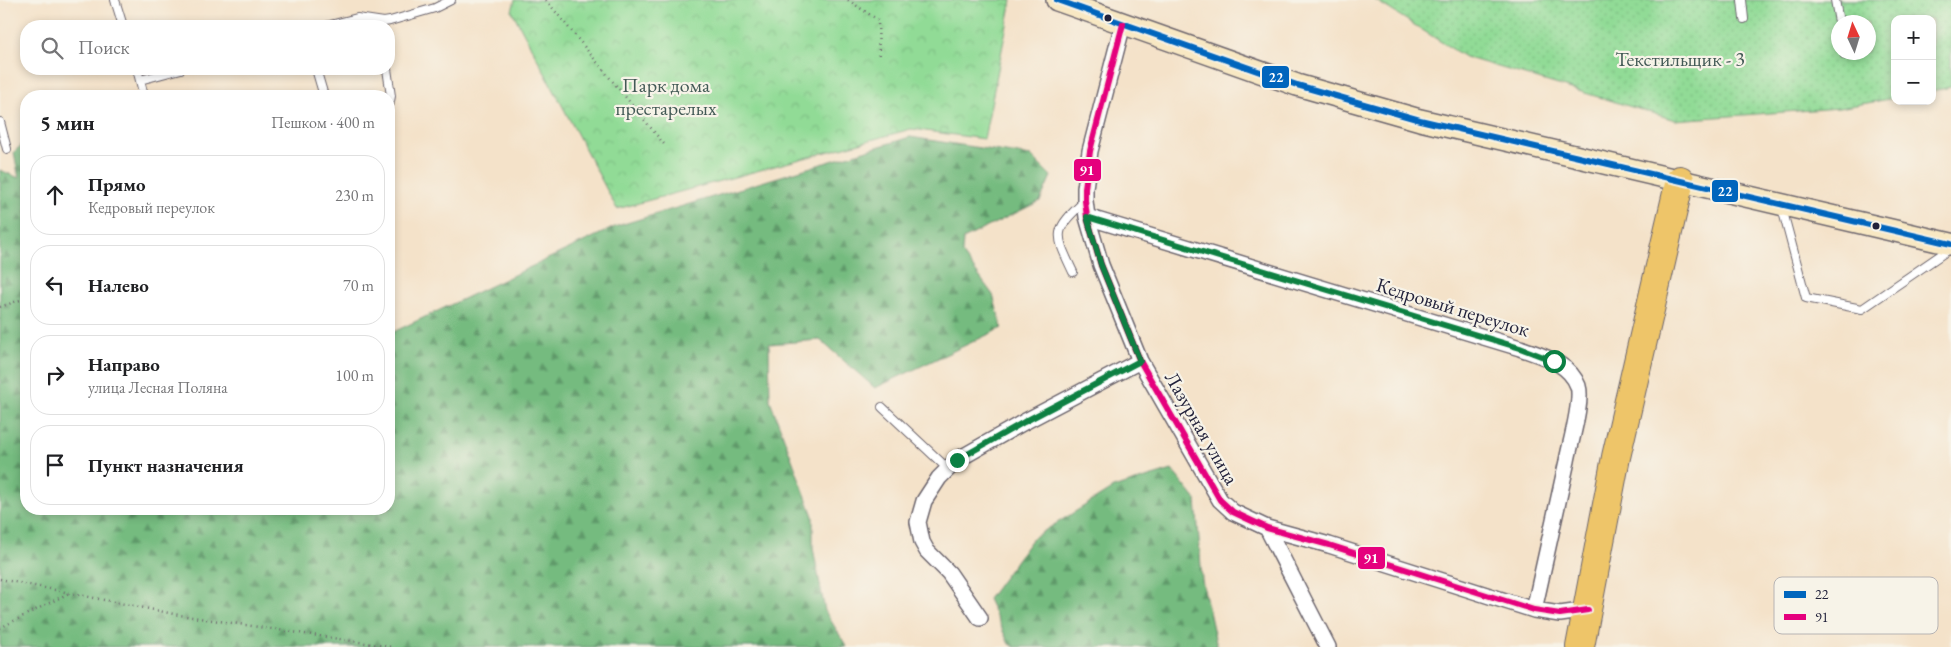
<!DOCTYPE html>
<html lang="ru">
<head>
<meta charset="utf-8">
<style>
  body { margin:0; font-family:"EB Garamond",serif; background:#f6f6f6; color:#202124 }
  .controls { position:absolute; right:15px; top:15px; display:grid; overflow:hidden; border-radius:10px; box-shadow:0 2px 8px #0003 }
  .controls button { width:45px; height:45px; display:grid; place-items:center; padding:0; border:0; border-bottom:1px solid #e0e0e0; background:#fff; color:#202124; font:25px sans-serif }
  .compass { position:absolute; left:1831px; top:15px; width:45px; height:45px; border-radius:50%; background:#fff; box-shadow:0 2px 8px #0003; rotate:356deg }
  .stop { position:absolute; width:15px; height:15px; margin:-11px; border:4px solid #0b8043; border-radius:50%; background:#fff }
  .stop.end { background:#0b8043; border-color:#fff; box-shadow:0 1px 5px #0008 }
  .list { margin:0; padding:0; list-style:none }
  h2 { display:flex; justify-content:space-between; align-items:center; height:65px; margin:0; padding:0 20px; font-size:21px }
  h2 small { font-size:16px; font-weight:400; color:#757577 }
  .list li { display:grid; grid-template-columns:32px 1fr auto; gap:15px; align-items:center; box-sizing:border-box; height:80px; margin:0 10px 10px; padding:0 10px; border:1px solid #e0e0e0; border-radius:20px }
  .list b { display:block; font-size:19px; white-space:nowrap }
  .list p { margin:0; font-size:16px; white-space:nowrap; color:#757577 }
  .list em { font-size:16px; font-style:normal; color:#757577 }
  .icon { flex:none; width:28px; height:28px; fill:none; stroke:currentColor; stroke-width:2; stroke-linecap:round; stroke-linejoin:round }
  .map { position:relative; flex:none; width:1951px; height:647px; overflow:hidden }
  .search { position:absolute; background:#fff; box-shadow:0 2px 8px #0003; left:20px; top:20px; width:375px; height:55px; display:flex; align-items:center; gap:12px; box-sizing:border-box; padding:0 18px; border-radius:20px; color:#757577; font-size:19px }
  .panel { position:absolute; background:#fff; box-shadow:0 2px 8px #0003; left:20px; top:90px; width:375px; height:425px; border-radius:20px }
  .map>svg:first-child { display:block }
  .forest { fill:url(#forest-firs); stroke:#4b6e5d }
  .park { fill:url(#park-crowns); stroke:#5a7e68 }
  .garden { fill:url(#garden-dots); stroke:#5a7e68; fill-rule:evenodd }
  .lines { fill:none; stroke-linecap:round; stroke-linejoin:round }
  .lane-casing { stroke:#6c656d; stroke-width:10 }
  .street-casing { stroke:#6c656d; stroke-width:18 }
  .secondary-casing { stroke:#6c656d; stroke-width:24 }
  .highway-casing { stroke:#6c656d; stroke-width:30 }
  .path { stroke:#6c656d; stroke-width:2.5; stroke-dasharray:1 4; stroke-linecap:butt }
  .lane { stroke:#fff; stroke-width:8 }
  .street { stroke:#fff; stroke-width:15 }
  .secondary { stroke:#f8e8c3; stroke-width:21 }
  .highway { stroke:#eec569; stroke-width:28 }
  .bus-1-casing { stroke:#f7f3e8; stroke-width:10 }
  .bus-2-casing { stroke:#f7f3e8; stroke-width:10 }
  .bus-1 { stroke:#0065bd; stroke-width:6 }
  .bus-2 { stroke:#e5007d; stroke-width:6 }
  .route { stroke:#0b8043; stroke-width:6 }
  .bus-dot { fill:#22223b; stroke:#f7f3e8; stroke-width:2 }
  .labels { text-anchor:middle; stroke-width:4.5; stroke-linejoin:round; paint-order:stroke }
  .park-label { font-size:20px; fill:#435a56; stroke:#f7f3e8 }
  .street-label { font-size:20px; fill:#22223b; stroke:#f7f3e8 }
  .key { fill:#f7f3e8; stroke:#b7b4b4; stroke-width:1 }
  .key-label { font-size:14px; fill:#22223b }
  .line-badge { stroke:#f7f3e8; stroke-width:2 }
  .badge-label { font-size:14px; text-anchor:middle; font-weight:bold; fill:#fff }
</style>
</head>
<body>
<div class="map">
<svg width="1951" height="647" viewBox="0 0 1951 647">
  <defs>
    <pattern id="forest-firs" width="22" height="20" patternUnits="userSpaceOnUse" patternTransform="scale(1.25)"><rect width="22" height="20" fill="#74bb7f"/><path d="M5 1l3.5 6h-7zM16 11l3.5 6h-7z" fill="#5f9869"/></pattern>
    <pattern id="park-crowns" width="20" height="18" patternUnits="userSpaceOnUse" patternTransform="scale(1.25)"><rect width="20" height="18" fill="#91db96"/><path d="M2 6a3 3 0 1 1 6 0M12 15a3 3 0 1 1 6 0" fill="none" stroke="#7dbc82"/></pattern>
    <pattern id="garden-dots" width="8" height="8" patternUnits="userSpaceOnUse" patternTransform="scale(1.25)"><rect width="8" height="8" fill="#91db96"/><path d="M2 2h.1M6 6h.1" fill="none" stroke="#7dbc82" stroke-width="1.8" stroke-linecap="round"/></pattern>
  </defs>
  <rect width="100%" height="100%" fill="#f7f3e8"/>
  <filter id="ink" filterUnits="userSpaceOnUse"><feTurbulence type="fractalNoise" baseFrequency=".02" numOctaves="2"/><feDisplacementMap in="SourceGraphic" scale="10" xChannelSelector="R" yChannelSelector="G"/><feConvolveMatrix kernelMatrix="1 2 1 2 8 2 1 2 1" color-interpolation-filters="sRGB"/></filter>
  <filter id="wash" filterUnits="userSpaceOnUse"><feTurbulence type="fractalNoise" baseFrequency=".0096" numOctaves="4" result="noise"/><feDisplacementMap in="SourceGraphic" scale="20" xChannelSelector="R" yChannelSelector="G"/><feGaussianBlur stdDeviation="1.12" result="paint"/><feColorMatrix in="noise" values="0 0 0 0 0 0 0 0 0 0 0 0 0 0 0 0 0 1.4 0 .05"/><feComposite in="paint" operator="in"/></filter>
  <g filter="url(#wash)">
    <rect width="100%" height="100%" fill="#f4e2c9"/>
    <path class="forest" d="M910 137 1031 156 1051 176 1040 201 963 239 962 253 993 295 1002 328 875 388 820 340 769 344 770 400 813 516V548L825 611 847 647H0V170L19 178 14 152 26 141V509H389V334L617 226Z
      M1172 470 1196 500 1202 580 1217 647H1014L1009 644 988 599 1033 538 1113 488Z"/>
    <path class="park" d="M515 0H1012L984 139 911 129 617 209 512 11Z"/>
    <path class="garden" d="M1375 0H1951V87L1932 91V19H1895V98L1839 108 1675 120 1465 57ZM1838 22H1868V52H1838Z"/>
  </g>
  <g filter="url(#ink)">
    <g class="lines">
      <g class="lane-casing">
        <path id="lane" d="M115 0 123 26
          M1742 0 1744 19
          M1835 0 1839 22
          M326 26 357 18 384 22 390 21 435 8 451 0
          M1845 52V55
          M137 69 144 96
          M316 69 324 96
          M387 69 391 96 389 106
          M140 80 181 69
          M0 122 7 149
          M1782 208 1806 298 1862 309 1951 248
          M1073 272C1055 234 1052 231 1085 201
          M882 407 947 468"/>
      </g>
      <g class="street-casing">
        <path id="street" d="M1123 24 1090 151 1085 188V201L1087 217 1101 265 1140 361 1220 500 1233 512 1267 528 1329 545 1534 610 1560 614 1588 610
          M1087 217 1520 348C1541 356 1569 362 1578 386 1583 401 1570 444 1567 461 1556 511 1545 560 1534 610
          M1267 528 1328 647
          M980 618 949 573 927 551 922 542 918 522 924 501 939 478 957 460 1024 422 1140 361"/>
      </g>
      <g class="secondary-casing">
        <path id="secondary" d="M1057 0 1297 85 1420 120 1951 244"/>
      </g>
      <g class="highway-casing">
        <path id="highway" d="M1580 647 1616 457 1680 180"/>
      </g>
      <path class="path" d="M546 0 664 144
        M848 0 878 20 879 58
        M0 307 26 298
        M0 579 179 615 392 647
        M0 628 69 593"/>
      <use href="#lane" class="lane"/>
      <use href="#street" class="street"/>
      <use href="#secondary" class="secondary"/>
      <use href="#highway" class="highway"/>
      <g class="bus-1-casing">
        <path id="bus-1" d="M1057 0 1297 85 1420 120 1951 244"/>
      </g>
      <g class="bus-2-casing">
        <path id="bus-2" d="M1123 24 1090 151 1085 188V201L1087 217 1101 265 1140 361 1220 500 1233 512 1267 528 1329 545 1534 610 1560 614 1588 610"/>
      </g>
      <use href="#bus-1" class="bus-1"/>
      <use href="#bus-2" class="bus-2"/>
    </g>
  </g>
  <g class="lines" filter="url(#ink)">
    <path class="route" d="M957 460 1024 422 1140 361 1101 265 1087 217 1520 348 1554 361"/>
  </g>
  <g class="bus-dot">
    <circle cx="1108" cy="18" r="4.5"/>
    <circle cx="1876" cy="226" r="4.5"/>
  </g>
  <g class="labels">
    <g class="park-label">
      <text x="1680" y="66">Текстильщик - 3</text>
      <text x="666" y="92">Парк дома<tspan x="666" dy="23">престарелых</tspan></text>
    </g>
    <g class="street-label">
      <text transform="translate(1453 307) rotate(17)" y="7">Кедровый переулок</text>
      <text transform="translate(1202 428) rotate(60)" y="7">Лазурная улица</text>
    </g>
  </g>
  <rect x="1774" y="577" width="164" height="57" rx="8" class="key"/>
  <rect x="1784" y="591" width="22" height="7" fill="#0065bd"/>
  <rect x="1784" y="614" width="22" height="6" fill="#e5007d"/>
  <g class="key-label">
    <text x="1815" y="599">22</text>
    <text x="1815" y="622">91</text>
  </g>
  <g class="line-badge">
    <rect x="1261" y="65" width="29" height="24" rx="5" fill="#0065bd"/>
    <rect x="1073" y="158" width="29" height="24" rx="5" fill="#e5007d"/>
    <rect x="1711" y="179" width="28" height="24" rx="5" fill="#0065bd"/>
    <rect x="1357" y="546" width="29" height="24" rx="5" fill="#e5007d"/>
  </g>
  <g class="badge-label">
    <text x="1276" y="82">22</text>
    <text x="1087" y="175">91</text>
    <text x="1725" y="196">22</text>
    <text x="1371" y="563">91</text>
  </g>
</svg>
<div class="controls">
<button>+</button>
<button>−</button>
</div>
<svg class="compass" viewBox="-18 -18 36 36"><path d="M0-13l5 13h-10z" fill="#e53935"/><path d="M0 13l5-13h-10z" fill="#757577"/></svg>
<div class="stop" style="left:1554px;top:361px"></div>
<div class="stop end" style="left:957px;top:460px"></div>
<div class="search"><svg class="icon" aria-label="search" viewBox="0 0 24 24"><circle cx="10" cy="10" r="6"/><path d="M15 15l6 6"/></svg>Поиск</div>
<section class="panel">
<h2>5 мин<small>Пешком · 400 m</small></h2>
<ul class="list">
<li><svg class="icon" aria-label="ahead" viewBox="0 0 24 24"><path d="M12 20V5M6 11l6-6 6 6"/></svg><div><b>Прямо</b><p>Кедровый переулок</p></div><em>230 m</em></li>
<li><svg class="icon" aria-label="left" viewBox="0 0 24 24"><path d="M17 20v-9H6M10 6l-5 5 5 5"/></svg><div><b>Налево</b></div><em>70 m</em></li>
<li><svg class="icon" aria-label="right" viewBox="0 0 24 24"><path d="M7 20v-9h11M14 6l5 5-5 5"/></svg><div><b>Направо</b><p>улица Лесная Поляна</p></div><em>100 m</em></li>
<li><svg class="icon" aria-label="arrive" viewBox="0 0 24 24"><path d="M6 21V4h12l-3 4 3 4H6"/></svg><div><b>Пункт назначения</b></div></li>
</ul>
</section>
</div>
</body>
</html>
